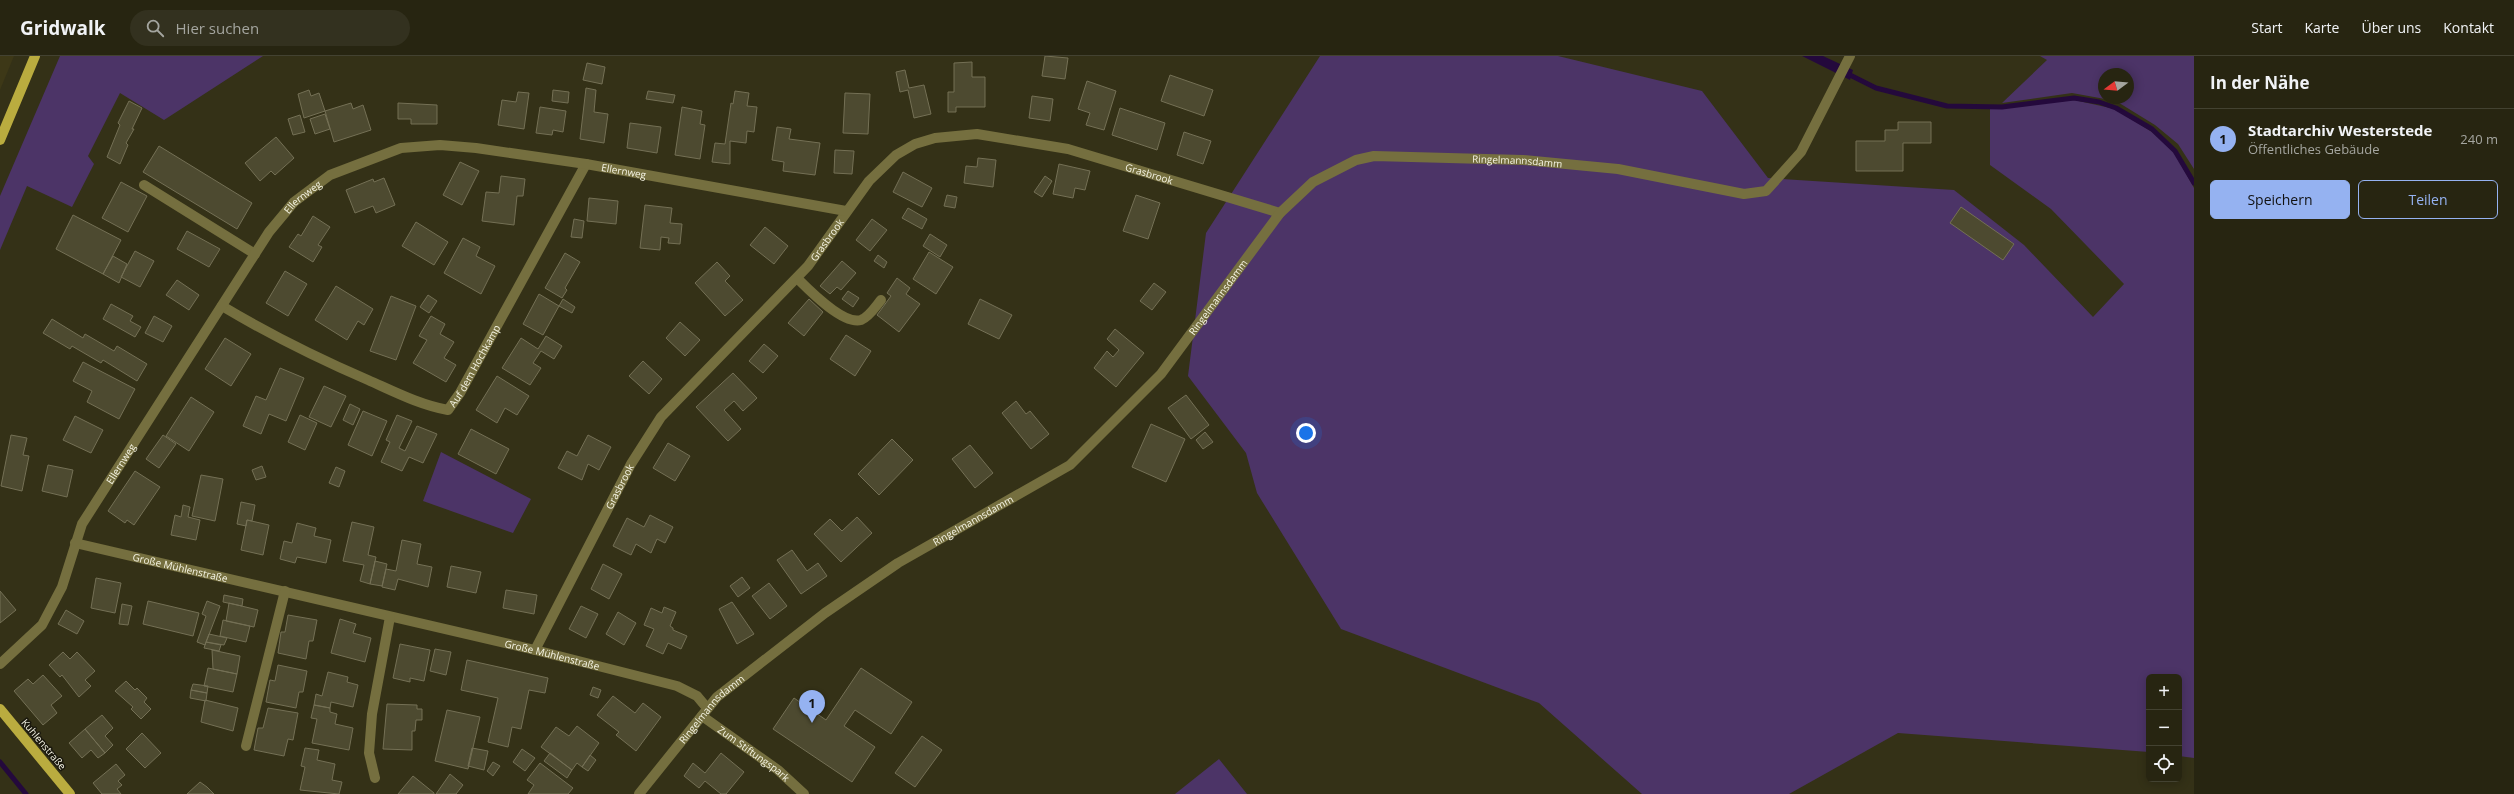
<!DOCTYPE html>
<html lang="de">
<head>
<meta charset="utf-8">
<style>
  body { margin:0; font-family:"Open Sans",sans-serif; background:#33311f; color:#f1f3f6 }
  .controls { position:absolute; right:12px; bottom:12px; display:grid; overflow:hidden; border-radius:6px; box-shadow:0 2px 10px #0003 }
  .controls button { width:36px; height:36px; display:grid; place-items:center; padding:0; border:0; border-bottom:1px solid #434231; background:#272511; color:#f1f3f6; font:20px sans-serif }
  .compass { position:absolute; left:2098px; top:12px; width:36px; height:36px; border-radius:50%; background:#272511; box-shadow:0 2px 10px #0003; rotate:254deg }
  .you { position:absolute; left:1306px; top:377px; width:14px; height:14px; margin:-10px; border:3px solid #fff; border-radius:50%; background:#1a73e8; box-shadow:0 0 0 6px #1a73e833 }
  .badge { display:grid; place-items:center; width:26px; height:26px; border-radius:50%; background:#95b2f1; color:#111; font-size:13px; font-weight:700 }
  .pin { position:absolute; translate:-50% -33px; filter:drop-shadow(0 1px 2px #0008) }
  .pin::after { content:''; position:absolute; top:21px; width:14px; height:12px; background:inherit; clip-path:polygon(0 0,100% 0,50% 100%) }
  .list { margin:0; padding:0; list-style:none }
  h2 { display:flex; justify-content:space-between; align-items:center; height:52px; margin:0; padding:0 16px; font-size:17px }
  h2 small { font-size:13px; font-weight:400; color:#a4a59f }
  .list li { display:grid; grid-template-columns:26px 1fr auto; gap:12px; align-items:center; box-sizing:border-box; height:60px; padding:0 16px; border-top:1px solid #434231 }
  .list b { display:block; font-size:15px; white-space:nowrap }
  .list p { margin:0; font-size:13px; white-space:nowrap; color:#a4a59f }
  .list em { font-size:13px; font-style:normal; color:#a4a59f }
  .actions { display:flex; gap:8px; padding:12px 16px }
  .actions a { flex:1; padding:9px 0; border:1px solid #95b2f1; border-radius:6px; text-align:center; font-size:14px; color:#95b2f1 }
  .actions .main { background:#95b2f1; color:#111 }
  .icon { flex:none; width:22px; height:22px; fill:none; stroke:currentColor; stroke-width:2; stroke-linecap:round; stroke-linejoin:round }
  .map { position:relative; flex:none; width:2194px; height:738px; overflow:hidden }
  header { display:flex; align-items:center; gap:24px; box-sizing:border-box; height:56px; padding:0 20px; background:#272511; border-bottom:1px solid #434231 }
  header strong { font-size:19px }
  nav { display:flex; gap:22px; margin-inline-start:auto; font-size:14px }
  .search { width:280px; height:36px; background:#33311f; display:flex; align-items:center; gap:10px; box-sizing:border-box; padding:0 14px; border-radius:22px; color:#a4a59f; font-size:15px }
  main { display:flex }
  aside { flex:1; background:#272511 }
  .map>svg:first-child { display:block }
  .built { fill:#3d3817 }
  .green { fill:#4c3467; fill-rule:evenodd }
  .water { fill:#24093c }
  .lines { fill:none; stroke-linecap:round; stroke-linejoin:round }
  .stream { stroke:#24093c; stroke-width:5 }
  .building { fill:#4d4a30; stroke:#747055 }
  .minor { stroke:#756f3f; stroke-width:10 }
  .major { stroke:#baac3f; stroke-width:10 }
  .labels { text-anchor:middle; stroke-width:3; stroke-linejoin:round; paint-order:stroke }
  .street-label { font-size:10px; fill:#f6f5e5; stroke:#1a180d }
</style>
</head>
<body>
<header>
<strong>Gridwalk</strong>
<div class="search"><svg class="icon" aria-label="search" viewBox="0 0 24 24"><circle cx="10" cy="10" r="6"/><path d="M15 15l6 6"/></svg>Hier suchen</div>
<nav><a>Start</a><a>Karte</a><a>Über uns</a><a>Kontakt</a></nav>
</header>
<main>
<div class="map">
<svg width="2194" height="738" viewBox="0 0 2194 738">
  <rect width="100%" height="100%" fill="#343117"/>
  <path class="built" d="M0 0H14L0 34Z"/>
  <path class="green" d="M60 0H263L164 64 120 37 88 100 94 108 72 151 27 130 0 194V140Z
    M1320 0H1558L1702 35 1768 122 1954 134 2024 189 2093 261 2124 228 2051 153 1990 109V53L2074 44 2115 53 2152 76 2174 96 2194 132V702L2179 700V621H2149V696L1898 677 1789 738H1642L1539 647 1341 573 1257 437 1246 397 1188 320 1206 177Z
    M2040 0H2194V113L2178 88 2155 69 2116 45 2072 37 2002 47 2047 4ZM2104 18H2128V42H2104Z
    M441 396 531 443 513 477 423 445Z
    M1219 703 1247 738H1175Z"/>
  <path class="water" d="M1802 0H1823L1853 14 1850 24Z"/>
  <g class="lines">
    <path class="stream" d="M1846 17 1876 32 1947 50 2002 51 2074 42 2099 46 2116 52 2152 73 2175 95 2194 127
      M0 706 26 738"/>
  </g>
  <path class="building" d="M1045 0 1068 2 1065 23 1042 20Z
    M972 6V21H985V51H956V56H948V36H954V7Z
    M587 7 605 11 602 28 583 24Z
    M905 14 909 32 924 29 931 58 914 62 908 34 900 36 896 16Z
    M1170 19 1213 34 1204 60 1161 45Z
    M1087 25 1116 35 1104 74 1086 69 1090 57 1078 53Z
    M586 32 596 34 594 56 608 58 604 87 580 83Z
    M309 34 311 40 319 37 325 55 304 62 298 38Z
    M553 34 569 36 568 47 552 45Z
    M648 35 675 39 673 47 646 43Z
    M735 35 749 37 747 50 757 51 754 76 747 75 746 87 730 85V108L712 106 715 87 725 88 731 47 733 48Z
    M518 36 529 37 524 73 498 69 502 44 516 46Z
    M845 37 870 38 868 78 843 77Z
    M1032 40 1053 43 1050 65 1029 62Z
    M129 45 142 52 132 73H134L126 87 128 89 120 108 107 101 120 69 118 67Z
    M351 47 353 53 363 49 371 74 334 86 325 55Z
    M398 47 437 49V68H411V63H398Z
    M540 51 566 55 563 76 553 74 552 79 536 77Z
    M682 51 702 55 700 68 705 69 700 103 675 99Z
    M1120 52 1165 67 1157 94 1112 79Z
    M325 58 330 73 315 78 310 63Z
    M300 59 305 76 293 79 288 63Z
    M1898 66H1931V87H1903V115H1856V85H1885V74H1898Z
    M630 67 661 71 657 97 627 92Z
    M777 71 791 73 789 83 820 87 815 119 783 115 784 106 772 104Z
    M1184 76 1211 85 1203 108 1177 99Z
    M276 81 294 102 275 119 271 115 260 125 245 107Z
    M159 90 252 147 237 173 143 116Z
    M835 94 854 95 852 118 834 117Z
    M978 102 996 104 993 131 964 127 966 110 977 111Z
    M460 106 479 115 462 149 443 139Z
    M1059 108 1090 115 1085 134 1075 132 1073 142 1053 138Z
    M903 116 932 132 922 151 893 136Z
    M501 120 525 123 523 140H517L514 169 482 165 486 136 499 137Z
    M1045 120 1052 125 1042 141 1034 136Z
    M384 122 395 149 376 157 373 150 355 157 346 134 373 123 374 126Z
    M121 126 147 140 128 176 102 162Z
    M947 139 957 141 955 152 944 150Z
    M1136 139 1160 147 1148 183 1123 175Z
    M589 142 618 145 616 168 587 165Z
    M645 149 672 152 670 167 682 168 680 188 668 187 669 182 661 181 660 194 640 192Z
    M1961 151 2014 188 2003 204 1950 167Z
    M908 152 927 163 922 173 902 162Z
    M73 159 121 184 103 218 56 193Z
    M313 160 330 171 318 189 322 191 313 206 289 191 298 178 301 180Z
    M574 163 584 165 582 182 571 181Z
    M872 163 887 174 870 195 856 184Z
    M416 166 448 186 434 209 402 190Z
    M765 171 788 190 774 208 750 189Z
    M187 175 220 193 209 211 177 193Z
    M930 178 947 189 940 201 923 190Z
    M463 182 480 191 476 200 495 210 481 238 444 217Z
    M135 195 154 205 140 231 121 221Z
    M929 196 953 211 936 238 913 223Z
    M565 197 580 206 565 232 567 234 562 242 545 232Z
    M878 199 887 206 884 212 874 205Z
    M113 200 127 208 119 227 103 218Z
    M842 205 856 217 841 234 837 231 830 238 820 230Z
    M717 206 730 220 725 225 743 244 725 260 695 227Z
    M285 215 307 228 288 260 266 247Z
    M897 222 910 232 906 238 920 248 899 276 877 259 891 240 887 237Z
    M177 224 199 239 189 254 166 239Z
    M1154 227 1166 236 1152 254 1140 245Z
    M336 230 373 253 364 269 358 265 347 284 315 264Z
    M848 235 859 242 853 251 842 243Z
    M539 238 559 250 543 279 523 268Z
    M428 239 437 245 429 257 420 251Z
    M391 240 416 250 396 304 370 295Z
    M563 243 575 251 572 257 559 250Z
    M809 243 823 256 804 280 788 267Z
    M980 243 1012 259 999 283 968 268Z
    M111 248 133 260 130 265 141 271 135 281 103 263Z
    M154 260 172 270 163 286 145 277Z
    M431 260 445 268 440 278 454 286 444 302 456 309 446 326 413 307 427 284 419 280Z
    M52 263 83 282 85 278 114 295 117 290 147 308 137 325 103 304 101 307 72 290 70 293 43 277Z
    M680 266 700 284 685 300 666 282Z
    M1115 273 1144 297 1116 331 1094 312 1107 295 1113 301 1119 294 1107 283Z
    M846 279 871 295 855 320 830 303Z
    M546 280 562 290 554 303 541 295 533 307 541 312 530 329 502 312 521 282 538 293Z
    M225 282 251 298 231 330 205 313Z
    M764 288 778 300 763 317 749 305Z
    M643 305 662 323 649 338 629 320Z
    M83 306 135 333 119 363 87 346 92 335 73 325Z
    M280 312 304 322 286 365 269 358 261 378 243 370 256 340 266 344Z
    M733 317 757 342 743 355 734 345 724 354 741 373 728 385 696 351Z
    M497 320 529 340 517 359 505 352 497 367 476 354Z
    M324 330 346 340 331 371 309 361Z
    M1186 339 1209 369 1191 383 1168 352Z
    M191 341 214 356 189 395 166 380Z
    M1016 345 1026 358 1030 355 1049 378 1031 393 1002 357Z
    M350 348 360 353 353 369 343 364Z
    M363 355 387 365 372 400 348 389Z
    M300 359 317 367 305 394 288 386Z
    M397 359 412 365 399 392 405 395 417 370 437 378 423 407 409 401 402 415 381 406 390 386 386 384Z
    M75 360 103 374 91 397 63 384Z
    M1151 368 1185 383 1166 426 1132 411Z
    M471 373 509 393 496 418 458 398Z
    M1205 376 1213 386 1203 393 1196 384Z
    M11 379 27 382 23 399 29 400 22 435 1 430Z
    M163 379 176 388 159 412 146 403Z
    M588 379 611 391 599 414 588 408 582 424 558 412 567 395 577 400Z
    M892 383 913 404 879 439 858 418Z
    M668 387 690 400 675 425 653 412Z
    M970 389 993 417 975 432 952 403Z
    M48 409 73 414 67 441 42 435Z
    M262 410 266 421 256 424 252 414Z
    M336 411 345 415 339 431 329 427Z
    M135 415 160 431 134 469 127 464 125 467 108 455Z
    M201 419 223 423 215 465 192 460Z
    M241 446 255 449 252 465 247 464 246 470 237 468Z
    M183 449 190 451 188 461 200 464 196 484 171 479 175 459 181 461Z
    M650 459 673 471 665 487 657 483 651 497 636 488 631 499 613 490 627 462 644 471Z
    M857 461 872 477 841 506 814 478 830 463 842 475Z
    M247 464 269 469 263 499 241 494Z
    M352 466 374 471 368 499 376 501 370 528 360 525 364 509 343 505Z
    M297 467 316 472 314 480 331 484 326 507 297 501 295 507 280 503 284 485 292 487Z
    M402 484 421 488 417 508 432 511 428 531 398 523 395 534 382 531 386 513 396 515Z
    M792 494 807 515 818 507 827 520 801 538 777 504Z
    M375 505 387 508 382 530 370 528Z
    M603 508 622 518 609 543 591 533Z
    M451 510 481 516 476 537 447 531Z
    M742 521 750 532 738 541 730 530Z
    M96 522 121 527 115 557 91 552Z
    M769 527 787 550 770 563 752 540Z
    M506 534 537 539 534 558 503 552Z
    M0 535 16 554 0 567Z
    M224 539 243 543 242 550 223 546Z
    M148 545 199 557 193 580 143 568Z
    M207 545 220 550 205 589 197 586 206 560 202 558Z
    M732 546 754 578 737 588 719 553Z
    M229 547 258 554 254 571 226 565Z
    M122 548 132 550 128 569 119 568Z
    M581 550 598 558 586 582 569 573Z
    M664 551 676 556 670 570 673 572V574L687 580 681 593 668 587 663 598 646 590 654 573 644 569 651 552 662 557Z
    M66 554 84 565 77 578 58 568Z
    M618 556 636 567 624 589 606 578Z
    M288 559 317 564 313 585H309L306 603 278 597 281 576H285Z
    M340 563 356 568 353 577 371 582 365 606 331 597Z
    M223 564 250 570 246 586 220 580Z
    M209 578 227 582 224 589 206 586Z
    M206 586 221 589 219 595 204 592Z
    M400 588 430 594 424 625 410 622V626L393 622Z
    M435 593 451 596 446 619 430 615Z
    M212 594 240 600 237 618 213 613Z
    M63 596 70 603 77 596 95 615 85 624 91 630 79 641 62 619 60 621 49 609Z
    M467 604 548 622 545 637 529 634 521 673 512 671 508 691 488 686 498 642 461 634Z
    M278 609 307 615 303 636H299L296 652 266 646 270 624 275 625Z
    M208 612 237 618 233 636 204 630Z
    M861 612 912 646 891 678 855 654 844 670 875 691 852 726 773 673 794 642 826 664Z
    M328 616 348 621 347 626 358 629 353 651 331 646 330 652 314 649 316 638 322 640Z
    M43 619 62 640 51 649 57 657 43 669 14 635 28 623 33 628Z
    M126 625 135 634 137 632 147 642 144 646 151 653 141 663 131 653 133 651 115 635Z
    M193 628 208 630 207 637 191 634Z
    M593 631 601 634 598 642 590 639Z
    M191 634 207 637 206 645 190 642Z
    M613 640 635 657 643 647 661 661 636 695 616 679 619 676 597 659Z
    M205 644 238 652 233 675 201 666Z
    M387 648 417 649V653H422V664H416L415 675H412V694L383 693Z
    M314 649 330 652V656L337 658 335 668 353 672 349 694 312 687 317 663 311 662Z
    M268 652 298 657 293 684 288 683 284 700 254 694 258 672H263Z
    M447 654 480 661 468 713 435 705Z
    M102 659 113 672 105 680 113 689 105 697 85 673Z
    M577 670 599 687 582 711 577 707 572 714 541 691 556 671 569 680Z
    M85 673 105 697 98 702 91 694 82 702 69 687Z
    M142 677 161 697 145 712 126 693Z
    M922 680 942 694 915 731 895 717Z
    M305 692 319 694 317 704 335 708 332 724 342 726 339 738 300 734 305 711 301 710Z
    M472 692 488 695 484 714 468 710Z
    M522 693 535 702 525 715 513 706Z
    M550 697 572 714 567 722 544 705Z
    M721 697 744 716 726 738H721L705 725 699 732 684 720 693 707 705 717Z
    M590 699 596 704 588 715 582 711Z
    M493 706 500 710 493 720 487 715Z
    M540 707 573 732 568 738H528L534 729 527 724Z
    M116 708 125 719 118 725 122 729 117 733 121 738H102L93 727Z
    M450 718 463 729 456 738H436Z
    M413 720 434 737V738H398Z
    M200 726 207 731 214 738H187Z"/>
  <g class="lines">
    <g class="minor">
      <path d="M144 129 255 198"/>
      <path d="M797 222C809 234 843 269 861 264 869 261 876 250 881 244"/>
      <path id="s1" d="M222 250C269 278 317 302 368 324 395 336 420 349 448 354L460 337 586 108"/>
      <path id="s2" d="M75 487 535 594 677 630 697 640 707 652"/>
      <path id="s3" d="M535 594 631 408 661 361 808 210 869 125 896 99 915 88 935 82 977 78 1068 93 1280 157"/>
      <path id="s4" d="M0 608 42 569 62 531 82 468 269 176 294 146 330 119 401 92 440 89 476 92 586 108 846 155"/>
      <path id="s5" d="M702 660 778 714 804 738"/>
      <path d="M246 690 285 535"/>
      <path d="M375 722 369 697 372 658 390 561"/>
      <path id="s6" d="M639 738 717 641 825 557 898 507 1070 409 1161 318 1280 157 1313 126 1356 104 1374 100 1523 104 1618 113 1744 138 1766 135 1801 96 1850 0"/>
    </g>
    <path class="major" d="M0 84 35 0
      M0 653 70 738"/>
  </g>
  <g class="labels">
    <g class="street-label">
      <text dy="4" stroke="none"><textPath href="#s6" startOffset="1132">Ringelmannsdamm</textPath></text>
      <text dy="4" stroke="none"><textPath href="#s4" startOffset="898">Ellernweg</textPath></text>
      <text dy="4" stroke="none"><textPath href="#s3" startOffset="880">Grasbrook</textPath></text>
      <text dy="4" stroke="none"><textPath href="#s4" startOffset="562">Ellernweg</textPath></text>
      <text dy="4" stroke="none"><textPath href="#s3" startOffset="508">Grasbrook</textPath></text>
      <text dy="4" stroke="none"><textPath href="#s6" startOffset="772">Ringelmannsdamm</textPath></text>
      <text dy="4" stroke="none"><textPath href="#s1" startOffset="301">Auf dem Hochkamp</textPath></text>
      <text dy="4" stroke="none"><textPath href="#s4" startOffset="238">Ellernweg</textPath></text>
      <text dy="4" stroke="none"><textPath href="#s3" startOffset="184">Grasbrook</textPath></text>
      <text dy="4" stroke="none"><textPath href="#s6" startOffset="436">Ringelmannsdamm</textPath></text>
      <text dy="4" stroke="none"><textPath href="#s2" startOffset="108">Große Mühlenstraße</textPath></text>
      <text dy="4" stroke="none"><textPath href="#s2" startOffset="490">Große Mühlenstraße</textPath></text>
      <text dy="4" stroke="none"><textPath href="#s6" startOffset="112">Ringelmannsdamm</textPath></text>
      <text transform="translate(44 688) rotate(50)" y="4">Kuhlenstraße</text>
      <text dy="4" stroke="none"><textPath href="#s5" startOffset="64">Zum Stiftungspark</textPath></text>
    </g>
  </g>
</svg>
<div class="controls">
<button>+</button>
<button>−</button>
<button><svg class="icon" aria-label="locate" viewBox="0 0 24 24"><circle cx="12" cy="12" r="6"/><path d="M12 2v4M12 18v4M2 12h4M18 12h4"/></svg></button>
</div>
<svg class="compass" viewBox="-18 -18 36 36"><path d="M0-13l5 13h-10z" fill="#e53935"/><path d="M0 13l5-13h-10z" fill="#a4a59f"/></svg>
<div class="you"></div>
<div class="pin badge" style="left:812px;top:667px">1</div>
</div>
<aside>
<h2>In der Nähe<small></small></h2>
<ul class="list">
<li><span class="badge">1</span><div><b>Stadtarchiv Westerstede</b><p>Öffentliches Gebäude</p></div><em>240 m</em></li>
</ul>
<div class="actions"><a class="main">Speichern</a><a>Teilen</a></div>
</aside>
</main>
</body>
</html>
